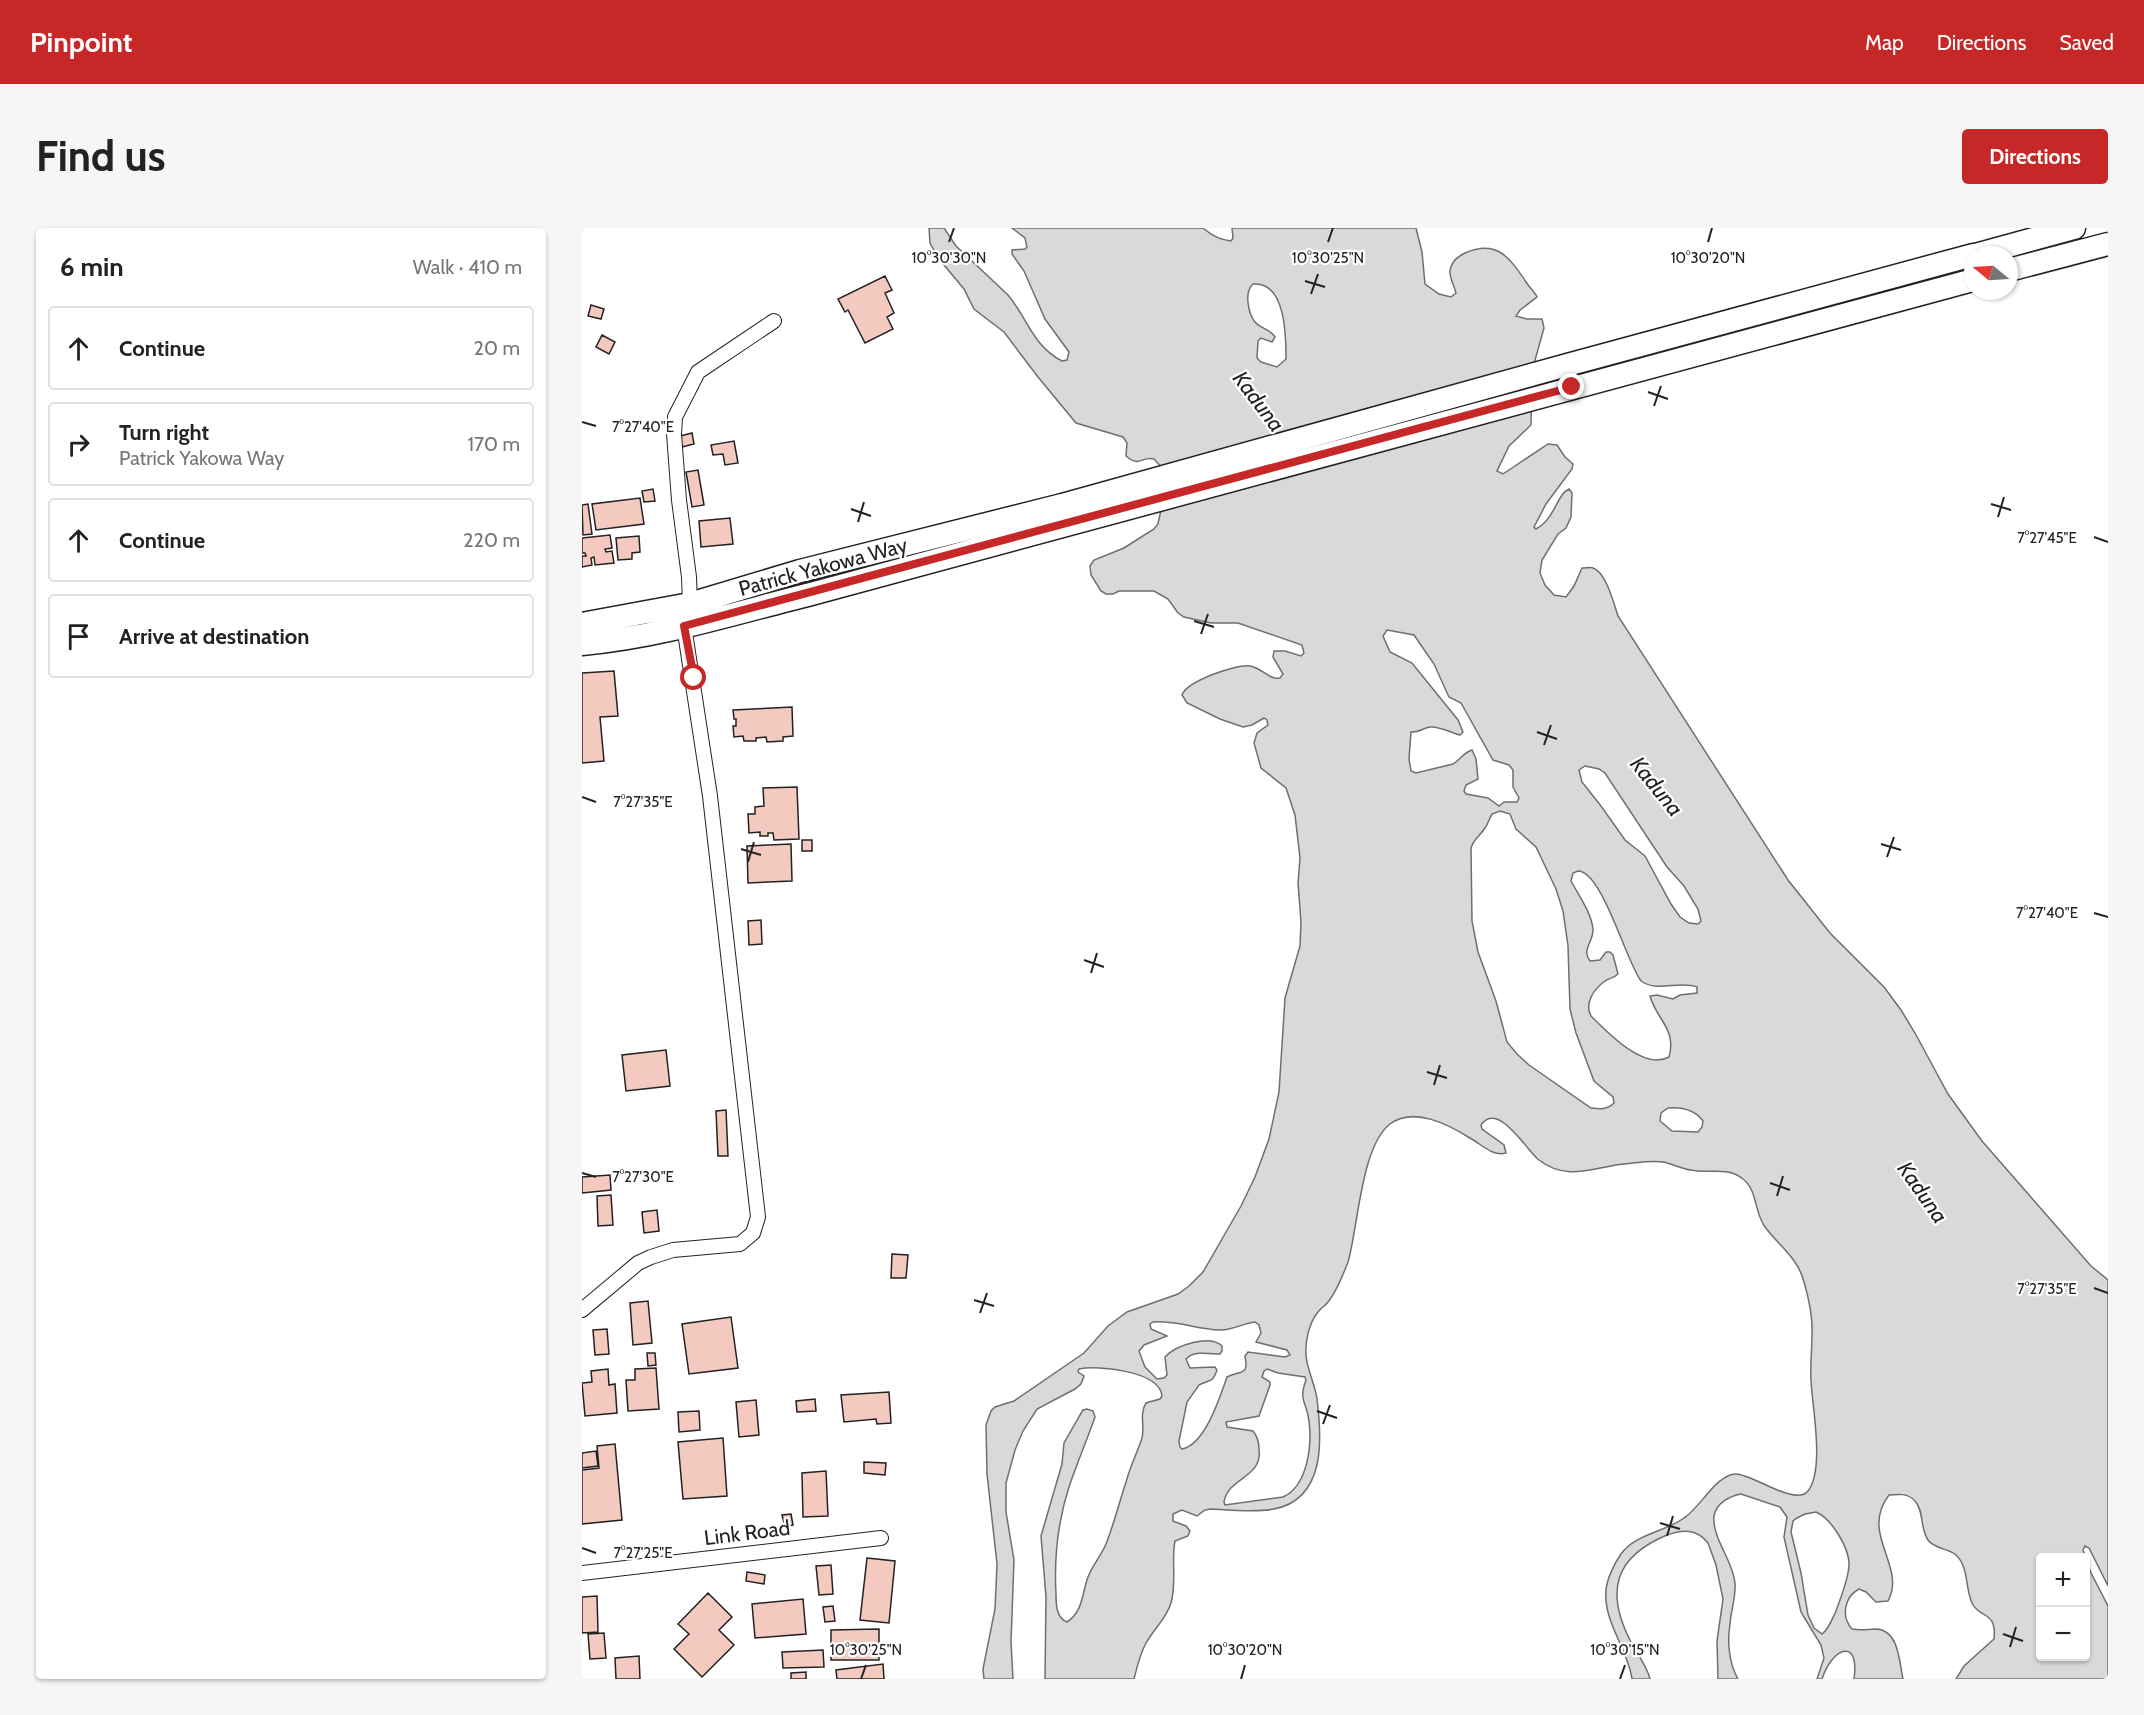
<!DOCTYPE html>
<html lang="en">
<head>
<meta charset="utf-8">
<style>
  body { margin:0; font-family:Cabin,sans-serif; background:#f6f6f6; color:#222 }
  .controls { position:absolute; right:18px; bottom:18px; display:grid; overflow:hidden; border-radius:6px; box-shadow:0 2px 4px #0004 }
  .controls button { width:54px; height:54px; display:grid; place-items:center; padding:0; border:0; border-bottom:2px solid #e0e0e0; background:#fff; color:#222; font:30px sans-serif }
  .compass { position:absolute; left:1382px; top:18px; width:54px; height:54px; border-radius:50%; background:#fff; box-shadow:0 2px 4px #0004; rotate:288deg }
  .stop { position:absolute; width:18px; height:18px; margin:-14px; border:4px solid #c62828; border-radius:50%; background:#fff }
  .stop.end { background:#c62828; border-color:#fff; box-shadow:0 2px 6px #0008 }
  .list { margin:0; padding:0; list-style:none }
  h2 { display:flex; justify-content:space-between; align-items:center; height:78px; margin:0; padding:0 24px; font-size:26px }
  h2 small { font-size:20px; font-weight:400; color:#767676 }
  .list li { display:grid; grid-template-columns:39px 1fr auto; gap:18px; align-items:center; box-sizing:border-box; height:84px; margin:0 12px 12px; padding:0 12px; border:2px solid #e0e0e0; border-radius:6px }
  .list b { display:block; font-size:22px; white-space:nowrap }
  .list p { margin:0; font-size:20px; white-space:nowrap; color:#767676 }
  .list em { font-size:20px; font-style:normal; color:#767676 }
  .icon { flex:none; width:33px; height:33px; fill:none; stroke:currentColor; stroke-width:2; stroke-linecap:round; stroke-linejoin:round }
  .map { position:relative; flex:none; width:1526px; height:1451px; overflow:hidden; border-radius:6px }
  header { display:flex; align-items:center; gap:36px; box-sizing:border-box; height:84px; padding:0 30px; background:#c62828; color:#fff }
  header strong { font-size:28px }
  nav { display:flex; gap:33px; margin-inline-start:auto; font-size:21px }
  .intro { display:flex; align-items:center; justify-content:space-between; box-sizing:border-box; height:144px; padding:0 36px }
  h1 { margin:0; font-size:42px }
  .button { padding:15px 27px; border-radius:6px; background:#c62828; color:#fff; font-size:21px; font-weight:700 }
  main { display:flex; gap:36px; padding:0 36px }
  aside { flex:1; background:#fff; border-radius:6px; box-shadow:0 2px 4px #0004 }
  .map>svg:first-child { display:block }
  .water { fill:#d9d9d9; stroke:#6f6f6f; stroke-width:1.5; fill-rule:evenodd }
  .building { fill:#f3c9c0; stroke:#222; stroke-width:1.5 }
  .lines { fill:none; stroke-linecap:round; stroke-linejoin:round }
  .minor-casing { stroke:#222; stroke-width:16 }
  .primary-casing { stroke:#222; stroke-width:25 }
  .minor { stroke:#fff; stroke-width:14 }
  .primary { stroke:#fff; stroke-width:22 }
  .route { stroke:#c62828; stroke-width:8 }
  .ticks { fill:none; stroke:#222; stroke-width:2 }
  .labels { text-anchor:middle; stroke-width:4.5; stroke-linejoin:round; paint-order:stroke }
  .street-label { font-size:21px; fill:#222; stroke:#fff }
  .water-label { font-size:22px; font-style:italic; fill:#222; stroke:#fff }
  .ticks-label { font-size:15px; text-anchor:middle; fill:#222; stroke:#fff; stroke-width:4.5; stroke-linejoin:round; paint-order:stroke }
</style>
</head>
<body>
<header>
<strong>Pinpoint</strong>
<nav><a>Map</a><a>Directions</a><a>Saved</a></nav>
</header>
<div class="intro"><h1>Find us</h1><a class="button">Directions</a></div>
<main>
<aside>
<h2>6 min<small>Walk · 410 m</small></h2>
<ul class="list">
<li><svg class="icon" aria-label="ahead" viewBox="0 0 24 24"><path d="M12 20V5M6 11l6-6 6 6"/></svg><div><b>Continue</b></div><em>20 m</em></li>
<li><svg class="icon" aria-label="right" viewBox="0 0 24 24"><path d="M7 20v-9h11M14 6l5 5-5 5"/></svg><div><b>Turn right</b><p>Patrick Yakowa Way</p></div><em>170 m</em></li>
<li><svg class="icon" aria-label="ahead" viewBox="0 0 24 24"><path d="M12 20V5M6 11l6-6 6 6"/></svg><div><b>Continue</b></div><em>220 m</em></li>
<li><svg class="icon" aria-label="arrive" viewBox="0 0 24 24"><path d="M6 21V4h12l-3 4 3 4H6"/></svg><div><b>Arrive at destination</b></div></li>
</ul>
</aside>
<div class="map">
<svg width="1526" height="1451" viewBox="0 0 1526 1451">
  <rect width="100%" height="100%" fill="#fff"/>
  <path class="water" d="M347 0H362L374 18 426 67C446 91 450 117 480 133L485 132 487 124 463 91 442 43 430 26V22L443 21 445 19 443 10 430 0H621C629 7 638 12 649 13L651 10 650 0H834L840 24 843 56 857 66 869 69 874 65C872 57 867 49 868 42 870 33 875 29 883 25 915 11 928 30 944 54 947 59 953 64 955 69L938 82 934 88 945 91H960L962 100 950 143 949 197 927 218 915 243 921 246 966 216 975 217 983 229 991 236 990 241 964 276 952 299 954 301C973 291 975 266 987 261L990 265 989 289 984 300 976 306 960 332 958 345 963 357 972 367 984 369 992 358 1000 340C1001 340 1010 339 1011 340 1024 344 1032 376 1036 388L1206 652 1248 705 1302 759 1319 782 1333 805 1366 866 1400 913 1509 1038 1526 1052V1358L1507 1320 1503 1318 1501 1322 1509 1345 1526 1378V1451H1374L1382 1438 1412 1411C1415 1382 1397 1391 1390 1375 1383 1360 1387 1339 1374 1327 1366 1320 1352 1321 1346 1312 1338 1301 1342 1282 1333 1273 1326 1265 1316 1266 1307 1267 1277 1306 1325 1338 1306 1373L1294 1374 1284 1364 1277 1361C1262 1369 1259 1389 1270 1401 1279 1403 1286 1401 1294 1401 1317 1402 1317 1433 1321 1451H1272C1278 1410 1251 1418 1240 1451H1235L1242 1430 1239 1417 1219 1384 1202 1309 1205 1289 1198 1279 1159 1266C1148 1268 1134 1275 1132 1288 1130 1311 1151 1332 1153 1355 1154 1369 1149 1382 1148 1396 1145 1414 1147 1435 1156 1451H1136L1135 1413 1141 1371 1134 1337 1126 1315C1115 1301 1101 1301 1085 1307 1032 1329 1023 1364 1049 1414 1055 1426 1065 1438 1068 1451H1050C1046 1421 1021 1394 1024 1362 1025 1351 1032 1336 1039 1326 1053 1306 1083 1304 1102 1290 1119 1279 1133 1248 1153 1246 1170 1245 1213 1279 1226 1263 1243 1241 1230 1178 1229 1152 1228 1137 1230 1122 1230 1108 1231 1090 1227 1071 1222 1054 1216 1030 1197 1018 1183 999 1172 984 1176 963 1161 951 1146 938 1127 946 1109 942 1100 941 1091 936 1081 934 1068 932 1055 935 1042 936 1012 939 985 954 957 932 945 923 916 872 899 897L900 901 922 917 924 925C911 929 899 916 888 910 867 897 832 878 808 896 779 918 776 1000 766 1034 761 1047 755 1063 746 1074 743 1078 739 1080 736 1084 727 1095 723 1113 724 1127 725 1142 733 1156 735 1171 740 1211 744 1271 692 1281 672 1285 649 1282 629 1281L623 1282 615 1288 600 1282 591 1286V1293L604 1298 608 1303 606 1308 593 1313C589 1333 595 1354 589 1375 584 1391 572 1401 564 1415 558 1426 555 1439 552 1451H463L464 1369 459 1308 480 1236 482 1215 501 1182 505 1181 511 1183 513 1189C505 1212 495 1235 487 1259 476 1293 472 1330 474 1366 474 1376 474 1390 485 1394 501 1384 500 1365 506 1349 510 1338 519 1328 524 1316 532 1296 537 1275 544 1254 548 1239 555 1225 560 1210 563 1198 557 1186 564 1175L578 1171 580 1168C578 1143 516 1137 497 1141L496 1144 502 1148 499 1156 493 1161 455 1181 441 1203 433 1222 424 1255V1284L432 1332 429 1414 431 1451H402L401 1441 413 1381 415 1336 405 1246 404 1197 409 1183 413 1179 432 1173 502 1125 526 1098 545 1084 596 1066 607 1058 621 1044 659 978 673 949 687 911 697 864 703 770 718 718 719 694 716 655 718 630 713 587 704 560 679 540 672 515 675 505 686 497 685 492 682 490 670 497 661 499 638 491 605 475 600 467C605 453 654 436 668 438 680 440 687 452 698 450L701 446 691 429 692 423H703L719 428 722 425 720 417 656 395H629L602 389 596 385 586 371 572 363H537L531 366H524L519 363 509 347 508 338 512 332 542 320 572 301 576 296C580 273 592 249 572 231 559 228 558 240 544 228L545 215 541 209 494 195 456 149 422 104 392 81 382 61 357 31 348 15ZM671 56C704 53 704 109 704 131L695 139 679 134 675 130 676 113 679 110 690 114 693 109C688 101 679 101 673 94 666 85 662 64 671 56ZM805 402 832 407 852 436 867 469 879 475 911 532 927 537 931 542V559L937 570 935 574H922L917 578 906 570 884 566 882 563 884 557 896 551 894 531 890 522C882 524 878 532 871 536L834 545 829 543 827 531 829 504C837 505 841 500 848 499 858 498 869 505 878 507L881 504 876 492 830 435 808 424 801 408ZM1003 538 1017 541 1023 545 1085 639 1102 658 1116 681 1119 693 1116 696 1107 695 1098 689 1089 676 1063 628 1043 612 1019 578 1000 554 997 542ZM918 583 928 586 934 601 954 619 974 661 981 683 986 718 988 781 994 805 1012 853 1031 869 1032 875C1025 882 1018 881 1009 880L947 837 935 826 925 814 914 773 896 724 890 693 889 620C892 610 898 608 903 600 906 596 907 591 910 586ZM996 643C1020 643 1044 733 1059 753 1076 765 1097 752 1115 759V765L1098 767 1091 771 1075 767 1068 768C1074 791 1095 801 1087 829 1062 843 1025 804 1009 788 1002 775 1012 761 1023 753 1028 750 1032 750 1036 746L1031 727 1028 724H1024L1018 732 1008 733C999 722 1012 713 1011 701 1009 684 997 668 989 653L991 645ZM1086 880C1099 879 1113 882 1121 893L1120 899 1116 904 1090 903 1078 893 1079 885ZM571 1094C593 1092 615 1101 637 1102 650 1103 661 1095 673 1094L677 1097 679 1105 674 1114 705 1122 708 1127 703 1129 666 1124 663 1128C667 1148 659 1142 645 1149 638 1169 623 1217 600 1221L598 1219 597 1213 605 1174 617 1157C628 1151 630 1156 635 1142L633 1139 608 1140 604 1131C613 1121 626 1127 638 1126L640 1123V1118C628 1106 594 1117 583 1129L585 1147 582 1150 575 1151 563 1139 557 1123 562 1117 585 1108 569 1101 568 1096ZM685 1141 696 1145 723 1149 724 1152C716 1173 725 1174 727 1193 730 1217 726 1258 701 1269L643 1277 642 1274C646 1249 681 1250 677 1221 677 1214 676 1209 671 1203L645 1199 644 1194 677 1188 688 1157V1154L680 1149 682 1143ZM1234 1284C1250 1291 1268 1321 1267 1338 1266 1352 1259 1369 1254 1383 1250 1391 1247 1401 1240 1406L1232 1400 1226 1387 1219 1345 1209 1304 1211 1293 1215 1290 1223 1286ZM1458 1330H1504V1428H1458Z"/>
  <path class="building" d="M303 48 310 62 303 65 312 85 305 89 311 101 283 115 266 82 263 84 256 71Z
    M9 77 22 81 19 91 6 88Z
    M20 107 33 114 27 126 14 119Z
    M110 205 112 216 100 219 98 208Z
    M152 213 156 235 143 237 141 226 131 227 129 217Z
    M116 242 122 277 110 279 104 244Z
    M71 261 73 273 62 274 60 263Z
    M58 270 62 296 14 302 10 276Z
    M6 276 10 306 1 307 0 277Z
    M148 290 151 316 119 319 117 293Z
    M28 307 30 320 23 321 24 324 30 323 32 335 13 337 12 329 9 330 10 337 0 339V328H4L3 325H0V310Z
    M57 308 58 324 50 325V331L36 332 34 310Z
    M32 443 36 488 18 489 22 533 0 535V445Z
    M210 479 211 508 201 509V513L185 514 184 509 174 510V513H162L161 508 152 509 151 498H154V491H152L151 482Z
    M215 559 217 611 192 612 191 605H186V608H178V604L167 605 166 586H173V579L182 578 181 560Z
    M220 612H230V623H220Z
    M209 616 210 653 166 655 165 618Z
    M179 692 180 716 167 717 166 693Z
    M84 822 88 858 44 863 40 827Z
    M144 882 146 928H136L134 883Z
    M28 947 29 962 0 965V949Z
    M29 967 31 997 16 998 15 968Z
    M75 982 77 1003 62 1005 60 984Z
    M310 1026 326 1027 324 1050H309Z
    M66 1073 70 1115 51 1117 48 1075Z
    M149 1089 156 1140 107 1146 100 1096Z
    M25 1101 27 1126 13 1127 11 1102Z
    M65 1125H73L74 1137 66 1138Z
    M74 1140 77 1181 46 1183 44 1152H53V1141Z
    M26 1141 27 1157 33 1156 35 1185 3 1188 0 1155 10 1154 9 1143Z
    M307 1164 309 1195 295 1196 294 1191 262 1194 259 1167Z
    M233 1171 234 1183 215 1184 214 1173Z
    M174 1172 177 1207 157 1209 154 1174Z
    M117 1183 118 1202 97 1204 96 1184Z
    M141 1210 145 1268 101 1271 96 1214Z
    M33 1216 40 1292 0 1296V1242L17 1240 15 1218Z
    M14 1223 16 1238 0 1240V1225Z
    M282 1234 304 1235 303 1247 282 1245Z
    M244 1243 246 1288 221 1289 220 1245Z
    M209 1286 211 1297 203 1299 200 1287Z
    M285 1330 313 1333 307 1395 278 1392Z
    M249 1337 251 1366 237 1367 234 1338Z
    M165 1344 183 1347 182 1356 164 1353Z
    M126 1365 150 1389 137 1402 152 1417 120 1449 92 1421 107 1406 96 1396Z
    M15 1368 16 1404 0 1405V1369Z
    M221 1371 224 1406 173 1410 170 1376Z
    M251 1378 253 1393 243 1394 241 1379Z
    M297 1401V1432H249V1402Z
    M22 1405 24 1430 8 1431 6 1406Z
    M241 1422 242 1439 201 1440 200 1424Z
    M57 1428 58 1451H34L33 1430Z
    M301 1436 302 1451H255L254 1442Z
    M224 1444V1451H209V1445Z"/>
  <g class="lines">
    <g class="minor-casing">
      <path id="minor" d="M108 376 107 349 97 272 92 206 93 189 116 144 192 93
        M0 1082 56 1035 69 1029 91 1022 158 1016 171 1005 176 989 128 568 102 398
        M0 1345 299 1310"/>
    </g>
    <g class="primary-casing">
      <path id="primary" d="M1393 27 1492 0
        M1427 42 1526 16
        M0 396 108 376 218 343 480 277 985 137 1391 27
        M0 416C78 409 153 385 229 366L1391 52"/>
    </g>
    <use href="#minor" class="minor"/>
    <use href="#primary" class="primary"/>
  </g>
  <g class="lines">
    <path class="route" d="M112 450 102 398 990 159"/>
  </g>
  <path class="ticks" d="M367 14 372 0M746 14 751 0M1126 14 1130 0M723 53 743 59M729 66 736 46M1066 164 1086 171M1072 178 1079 158M0 194 14 198M1409 276 1429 282M269 281 289 288M1416 289 1422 269M276 294 282 274M1512 309 1526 314M612 393 632 399M619 406 626 386M955 504 975 511M962 517 969 497M0 569 14 574M1299 616 1319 622M159 621 179 627M1305 629 1312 609M166 634 172 614M1512 685 1526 689M502 732 522 739M509 745 515 725M845 844 865 850M852 857 858 837M0 945 14 949M1188 955 1208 962M1195 968 1201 948M1512 1060 1526 1065M392 1072 412 1078M398 1085 405 1065M735 1183 755 1190M741 1196 748 1177M1078 1295 1098 1301M1085 1308 1091 1288M0 1320 14 1325M1421 1406 1441 1413M1428 1419 1434 1399M279 1451 284 1437M659 1451 663 1437M1038 1451 1043 1437"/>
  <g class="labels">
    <g class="street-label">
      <text transform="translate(241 339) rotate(-15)" y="7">Patrick Yakowa Way</text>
      <text transform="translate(165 1305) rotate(-7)" y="7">Link Road</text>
    </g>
    <g class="water-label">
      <text transform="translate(677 173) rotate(53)" y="8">Kaduna</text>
      <text transform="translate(1075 558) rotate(51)" y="8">Kaduna</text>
      <text transform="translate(1341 964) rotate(55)" y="8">Kaduna</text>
    </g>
  </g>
  <g class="ticks-label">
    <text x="367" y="35">10°30'30"N</text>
    <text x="746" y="35">10°30'25"N</text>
    <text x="1126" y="35">10°30'20"N</text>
    <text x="61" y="204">7°27'40"E</text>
    <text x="1465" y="315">7°27'45"E</text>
    <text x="61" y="579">7°27'35"E</text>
    <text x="1465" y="690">7°27'40"E</text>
    <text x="61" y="954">7°27'30"E</text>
    <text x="1465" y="1066">7°27'35"E</text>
    <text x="61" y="1330">7°27'25"E</text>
    <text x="284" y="1427">10°30'25"N</text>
    <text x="663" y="1427">10°30'20"N</text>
    <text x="1043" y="1427">10°30'15"N</text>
  </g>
</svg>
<div class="controls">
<button>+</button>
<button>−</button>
</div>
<svg class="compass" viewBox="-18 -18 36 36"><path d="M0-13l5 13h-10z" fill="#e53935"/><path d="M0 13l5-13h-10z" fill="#767676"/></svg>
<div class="stop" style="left:112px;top:450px"></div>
<div class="stop end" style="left:990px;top:159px"></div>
</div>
</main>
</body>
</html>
